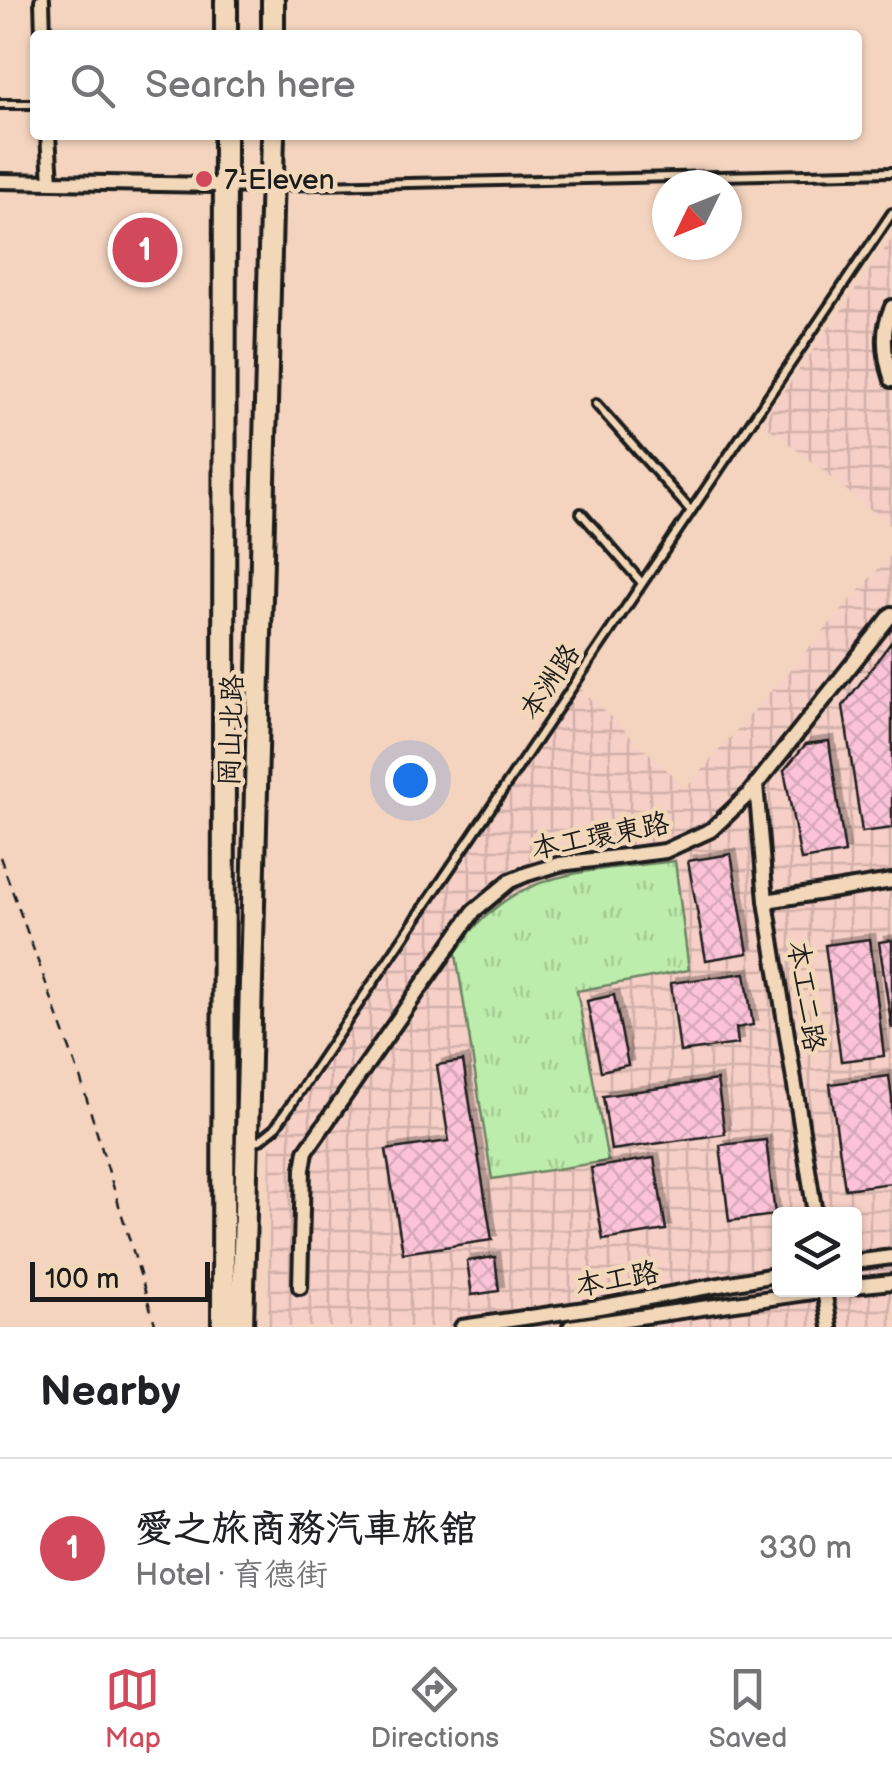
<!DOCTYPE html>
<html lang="en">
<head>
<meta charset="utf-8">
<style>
  body { margin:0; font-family:"Balsamiq Sans","LXGW WenKai TC",sans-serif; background:#f2f2f2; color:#202124 }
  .controls { position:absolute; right:30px; bottom:30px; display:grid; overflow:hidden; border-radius:10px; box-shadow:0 2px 8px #0004 }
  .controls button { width:90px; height:90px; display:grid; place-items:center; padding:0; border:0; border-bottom:2px solid #e0e0e0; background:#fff; color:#202124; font:50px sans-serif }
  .compass { position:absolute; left:652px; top:170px; width:90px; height:90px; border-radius:50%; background:#fff; box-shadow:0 2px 8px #0004; rotate:227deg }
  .scale { position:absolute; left:30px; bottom:25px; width:180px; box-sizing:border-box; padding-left:10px; border:5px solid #1c1c1c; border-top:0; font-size:28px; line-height:35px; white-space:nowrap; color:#1c1c1c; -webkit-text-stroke:8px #f2d8b9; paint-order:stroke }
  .you { position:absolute; left:410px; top:780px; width:35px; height:35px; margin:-25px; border:8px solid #fff; border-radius:50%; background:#1a73e8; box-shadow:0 0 0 15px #1a73e833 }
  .badge { display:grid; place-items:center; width:65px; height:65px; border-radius:50%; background:#d1495b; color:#fff; font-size:32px; font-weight:700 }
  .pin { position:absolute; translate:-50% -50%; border:5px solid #fff; box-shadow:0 2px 10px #0006 }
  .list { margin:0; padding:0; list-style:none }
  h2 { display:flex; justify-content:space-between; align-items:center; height:130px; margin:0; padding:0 40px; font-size:42px }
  h2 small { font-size:32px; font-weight:400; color:#757577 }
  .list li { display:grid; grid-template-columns:65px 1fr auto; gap:30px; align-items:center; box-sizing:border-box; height:180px; padding:0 40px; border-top:2px solid #e0e0e0 }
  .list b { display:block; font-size:38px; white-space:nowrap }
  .list p { margin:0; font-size:32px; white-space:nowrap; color:#757577 }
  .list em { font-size:32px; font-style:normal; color:#757577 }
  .icon { flex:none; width:55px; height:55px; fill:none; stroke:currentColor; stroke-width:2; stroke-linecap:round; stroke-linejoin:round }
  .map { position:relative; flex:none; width:892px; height:1327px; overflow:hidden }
  .search { position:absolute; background:#fff; box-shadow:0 2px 8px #0004; left:30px; right:30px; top:30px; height:110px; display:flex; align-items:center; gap:25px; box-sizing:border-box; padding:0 35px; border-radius:10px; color:#757577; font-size:38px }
  .sheet { height:310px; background:#fff }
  nav { display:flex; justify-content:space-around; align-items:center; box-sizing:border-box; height:140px; border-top:2px solid #e0e0e0; background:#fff; font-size:28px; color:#757577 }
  nav a { display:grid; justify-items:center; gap:5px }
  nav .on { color:#d1495b }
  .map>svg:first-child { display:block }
  .industrial { fill:url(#industrial-grid); fill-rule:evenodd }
  .grass { fill:url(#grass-tufts); stroke:#6c8464; stroke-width:2.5 }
  .building { fill:url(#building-cross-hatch); stroke:#1c1c1c; stroke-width:2.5; filter:url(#shadow) }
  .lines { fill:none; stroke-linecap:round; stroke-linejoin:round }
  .service-casing { stroke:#1c1c1c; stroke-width:14 }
  .minor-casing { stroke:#1c1c1c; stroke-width:20 }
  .primary-casing { stroke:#1c1c1c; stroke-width:28 }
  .path { stroke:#1c1c1c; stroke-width:2.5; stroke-dasharray:10 8; stroke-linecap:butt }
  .service { stroke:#f2d8b9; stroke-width:6 }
  .minor { stroke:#f2d8b9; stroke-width:12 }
  .primary { stroke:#f2d8b9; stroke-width:20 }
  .poi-dot { fill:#d1495b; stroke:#f2d8b9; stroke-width:4 }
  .labels { text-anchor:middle; stroke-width:9; stroke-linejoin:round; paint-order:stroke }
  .poi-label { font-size:28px; fill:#1c1c1c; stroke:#f2d8b9; text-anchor:start }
  .street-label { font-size:28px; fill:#1c1c1c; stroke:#f2d8b9 }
</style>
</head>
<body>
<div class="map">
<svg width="892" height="1327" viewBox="0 0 892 1327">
  <defs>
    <pattern id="industrial-grid" width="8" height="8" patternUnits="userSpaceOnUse" patternTransform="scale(2.5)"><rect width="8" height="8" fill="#f6cfc6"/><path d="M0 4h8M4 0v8" fill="none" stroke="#d2b1aa"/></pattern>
    <pattern id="grass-tufts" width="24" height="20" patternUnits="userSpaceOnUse" patternTransform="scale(2.5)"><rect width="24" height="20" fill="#bdedac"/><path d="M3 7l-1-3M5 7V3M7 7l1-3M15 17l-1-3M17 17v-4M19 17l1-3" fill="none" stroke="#a2cb93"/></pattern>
    <pattern id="building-cross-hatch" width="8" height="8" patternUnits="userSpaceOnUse" patternTransform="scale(2.5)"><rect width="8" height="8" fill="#fcc3d8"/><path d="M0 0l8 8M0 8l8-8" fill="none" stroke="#d7a7b9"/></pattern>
    <filter id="shadow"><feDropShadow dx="5" dy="-5" stdDeviation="0" flood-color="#0004"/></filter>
  </defs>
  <rect width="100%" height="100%" fill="#f4d4bf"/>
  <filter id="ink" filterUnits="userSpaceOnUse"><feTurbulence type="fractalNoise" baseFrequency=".01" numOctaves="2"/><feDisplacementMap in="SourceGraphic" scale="20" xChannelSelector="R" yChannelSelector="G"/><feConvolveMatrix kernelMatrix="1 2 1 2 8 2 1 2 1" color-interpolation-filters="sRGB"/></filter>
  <g filter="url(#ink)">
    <path class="industrial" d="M892 239V527L762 422Z
      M892 553V1327H268L270 1147 580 688 686 788ZM780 1214H854V1290H780Z"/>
    <path class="grass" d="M675 861 689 970 577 991 608 1161 492 1179 455 948C473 929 490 909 514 895 560 868 622 868 675 861Z"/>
    <path class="building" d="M892 641V828L862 832 843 706Z
      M829 741 845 853 801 860 784 770 806 744Z
      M731 854 748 953 706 960 688 861Z
      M870 939 884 1056 841 1061 825 945Z
      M892 940V1029L879 942Z
      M745 973 753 1025 736 1028 738 1044 680 1052 671 983Z
      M614 995 628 1065 601 1071 587 1001Z
      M463 1061 492 1240 403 1253 386 1150 449 1141 437 1065Z
      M889 1076 892 1099V1183L845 1189 830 1084Z
      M717 1080 725 1134 611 1150 603 1096Z
      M766 1140 775 1215 729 1221 720 1145Z
      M654 1158 666 1230 603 1240 591 1168Z
      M495 1257 499 1291 472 1295 467 1261Z"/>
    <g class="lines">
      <g class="service-casing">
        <path id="service" d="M0 104H35
          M274 186 892 172
          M596 404 691 511
          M581 513 642 583
          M249 1141 260 1140 275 1128 892 213"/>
      </g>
      <g class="minor-casing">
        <path id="minor" d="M42 0 43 35
          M48 135 51 182
          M0 181 273 186
          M892 307C881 330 884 356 892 380
          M756 784 766 901 815 1214
          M766 901 892 881
          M854 1262 892 1257
          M854 1286 892 1282
          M300 1287 303 1169 306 1151 474 911 510 881 527 874 560 864 665 851 711 830 748 795 892 614
          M824 1290 830 1327
          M462 1327 599 1307 780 1274
          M570 1327 826 1290"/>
      </g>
      <g class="primary-casing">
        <path id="primary" d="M273 0V35
          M226 35V0
          M223 1327 225 135
          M242 1327 273 135"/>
      </g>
      <path class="path" d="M0 857 80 1077 156 1327"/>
      <use href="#service" class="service"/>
      <use href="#minor" class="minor"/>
      <use href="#primary" class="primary"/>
    </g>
  </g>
  <circle class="poi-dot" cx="204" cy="179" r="10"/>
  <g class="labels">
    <g class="poi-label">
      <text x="224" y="189">7-Eleven</text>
    </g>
    <g class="street-label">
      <text transform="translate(549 681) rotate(-56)" y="10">本洲路</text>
      <text transform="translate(230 730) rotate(-88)" y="10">岡山北路</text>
      <text transform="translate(600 835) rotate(-11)" y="10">本工環東路</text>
      <text transform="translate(807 996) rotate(81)" y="10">本工二路</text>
      <text transform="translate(617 1278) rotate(-10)" y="10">本工路</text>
    </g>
  </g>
</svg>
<div class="controls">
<button><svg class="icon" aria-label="layers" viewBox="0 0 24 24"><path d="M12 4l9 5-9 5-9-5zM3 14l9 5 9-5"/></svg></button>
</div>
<svg class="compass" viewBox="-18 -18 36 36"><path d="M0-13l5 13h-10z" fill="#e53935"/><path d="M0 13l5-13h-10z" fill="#757577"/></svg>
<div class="scale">100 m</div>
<div class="you"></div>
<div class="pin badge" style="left:145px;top:250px">1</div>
<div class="search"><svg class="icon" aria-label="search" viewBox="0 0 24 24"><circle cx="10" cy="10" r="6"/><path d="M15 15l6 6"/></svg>Search here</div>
</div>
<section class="sheet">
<h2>Nearby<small></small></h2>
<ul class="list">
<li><span class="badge">1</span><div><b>愛之旅商務汽車旅舘</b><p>Hotel · 育德街</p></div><em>330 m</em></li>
</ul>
</section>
<nav>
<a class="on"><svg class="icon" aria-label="map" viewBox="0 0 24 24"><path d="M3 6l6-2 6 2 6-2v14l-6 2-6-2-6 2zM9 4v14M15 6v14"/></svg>Map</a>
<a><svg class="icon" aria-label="directions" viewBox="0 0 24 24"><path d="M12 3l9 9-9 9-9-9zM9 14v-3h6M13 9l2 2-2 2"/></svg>Directions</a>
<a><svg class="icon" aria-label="saved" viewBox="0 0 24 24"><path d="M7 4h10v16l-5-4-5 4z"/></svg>Saved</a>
</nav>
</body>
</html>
